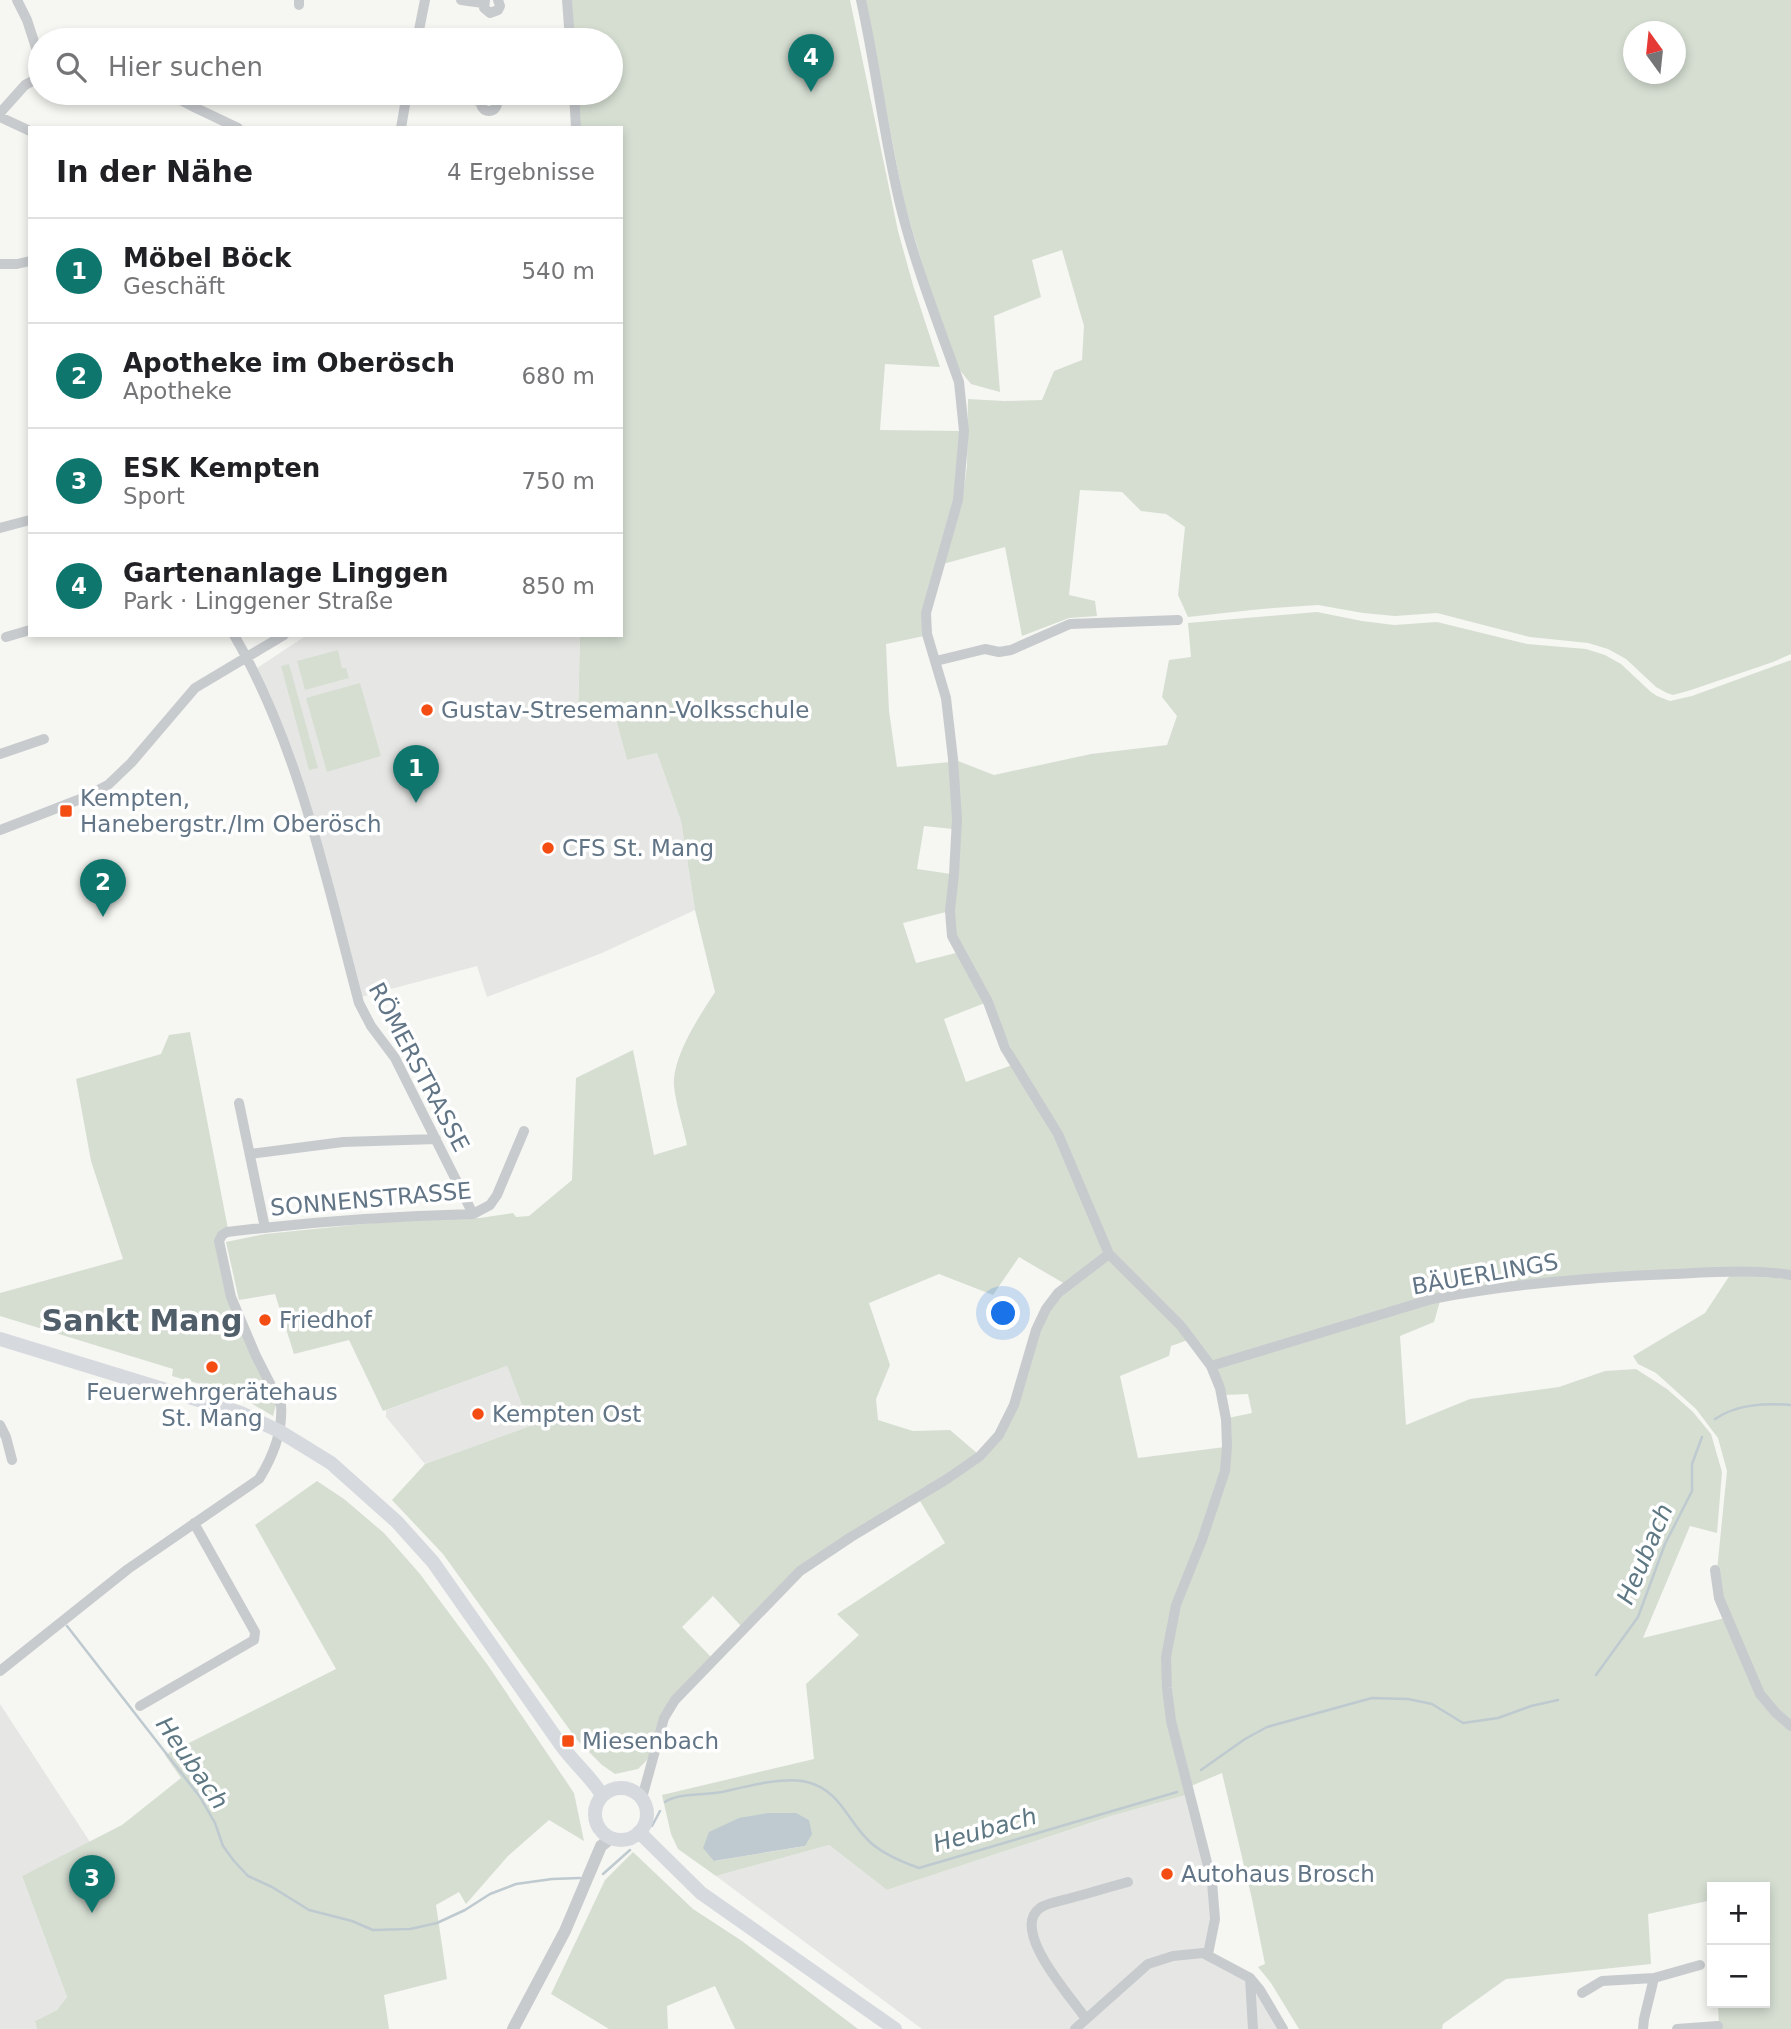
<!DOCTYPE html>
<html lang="de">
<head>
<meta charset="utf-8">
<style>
  body { margin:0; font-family:"DejaVu Sans",sans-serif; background:#f6f6f6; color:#202124 }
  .controls { position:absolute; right:21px; bottom:21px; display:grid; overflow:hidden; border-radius:0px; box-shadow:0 4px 10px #0003 }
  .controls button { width:63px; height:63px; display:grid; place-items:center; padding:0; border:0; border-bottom:2px solid #e0e0e0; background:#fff; color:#202124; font:35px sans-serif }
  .compass { position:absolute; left:1623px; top:21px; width:63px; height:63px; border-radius:50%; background:#fff; box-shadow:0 4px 10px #0003; rotate:345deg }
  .you { position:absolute; left:1004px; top:1314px; width:24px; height:24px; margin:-18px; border:5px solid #fff; border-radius:50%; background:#1a73e8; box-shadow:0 0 0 10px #1a73e833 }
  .badge { display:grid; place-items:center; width:46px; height:46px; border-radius:50%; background:#0f766e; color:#fff; font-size:23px; font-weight:700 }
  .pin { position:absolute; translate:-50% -58px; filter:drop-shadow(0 2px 4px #0008) }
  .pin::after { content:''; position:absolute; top:37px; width:24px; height:21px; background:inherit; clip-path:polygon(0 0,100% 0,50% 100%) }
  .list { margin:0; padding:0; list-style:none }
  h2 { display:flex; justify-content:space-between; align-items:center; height:91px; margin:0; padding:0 28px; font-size:30px }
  h2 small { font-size:23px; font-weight:400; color:#757577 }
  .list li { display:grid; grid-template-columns:46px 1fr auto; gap:21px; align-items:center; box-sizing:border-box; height:105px; padding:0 28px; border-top:2px solid #e0e0e0 }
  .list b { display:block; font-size:26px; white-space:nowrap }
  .list p { margin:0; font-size:23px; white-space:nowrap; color:#757577 }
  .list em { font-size:23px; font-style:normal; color:#757577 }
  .icon { flex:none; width:38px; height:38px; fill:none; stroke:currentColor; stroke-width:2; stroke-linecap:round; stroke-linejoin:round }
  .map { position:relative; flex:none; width:1791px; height:2029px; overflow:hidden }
  .search { position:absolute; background:#fff; box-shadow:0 4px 10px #0003; left:28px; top:28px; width:595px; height:77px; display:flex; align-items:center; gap:18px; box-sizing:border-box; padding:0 24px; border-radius:38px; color:#757577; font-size:26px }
  .panel { position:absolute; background:#fff; box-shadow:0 4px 10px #0003; left:28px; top:126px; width:595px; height:511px; border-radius:0px }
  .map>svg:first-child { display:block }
  .built { fill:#e6e7e5 }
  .green { fill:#d6ded2; fill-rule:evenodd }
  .water { fill:#becacf }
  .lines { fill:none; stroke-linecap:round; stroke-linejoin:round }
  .stream { stroke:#becacf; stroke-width:2.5 }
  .minor { stroke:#c8cbce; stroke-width:10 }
  .tertiary { stroke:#c8cbce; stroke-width:12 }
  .secondary { stroke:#d6dadf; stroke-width:14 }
  .poi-dot { fill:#f44d14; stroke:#fff; stroke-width:2.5 }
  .labels { text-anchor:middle; stroke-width:7; stroke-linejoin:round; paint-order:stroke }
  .poi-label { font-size:23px; fill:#627586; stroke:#fff; text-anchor:start }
  .street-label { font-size:23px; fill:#627586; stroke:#fff }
  .water-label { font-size:24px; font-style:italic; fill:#5d7783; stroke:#fff }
  .district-label { font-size:30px; font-weight:bold; fill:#505e6a; stroke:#fff }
</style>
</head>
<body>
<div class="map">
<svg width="1791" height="2029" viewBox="0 0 1791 2029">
  <rect width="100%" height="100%" fill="#f6f6f2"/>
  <path class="built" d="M307 635H580L578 715 612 705 627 760 657 753 681 821 695 910 602 953 487 997 477 966 361 997 274 705 257 668Z
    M507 1366 530 1426 425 1464 386 1417V1410Z
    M0 1704 90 1842 22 1876 67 1997 57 2010 35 2021 37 2029H0Z
    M1186 1795 1210 1882 1212 1918 1204 1956 1247 1981 1261 1995 1280 2029H922L716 1876 829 1845 887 1890 1111 1816Z"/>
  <path class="green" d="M571 0H850L898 231 913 285 940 367 885 364 880 430 960 431 955 499 924 636 886 644 889 711 897 767 950 762 953 829 924 826 917 869 951 874 946 912 903 923 916 963 956 953 985 1003 944 1019 966 1082 1012 1065 1055 1135 1105 1252 1065 1284 1019 1257 993 1295 939 1274 869 1303 890 1365 876 1399 878 1420 913 1431 950 1430 978 1454 944 1477 849 1533 741 1626 713 1596 682 1627 711 1657 672 1698 654 1746 647 1760 638 1769 615 1774 602 1765 577 1740 443 1554 392 1500 425 1464 530 1426 507 1366 383 1411 349 1340 294 1354 275 1294 239 1300 226 1242 265 1234 393 1221 480 1218 513 1213 516 1217 529 1216 572 1180 576 1078 633 1050 654 1155 687 1145C683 1126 676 1105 674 1086 672 1057 700 1015 715 992L695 910 681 821 657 753 627 760 612 705 578 715 580 635H621V128H580L577 93H611V40H574Z
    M865 0H1791V654L1773 662 1691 690 1673 695 1667 693 1656 687 1626 659 1608 649 1588 643 1530 637 1437 613 1395 616 1363 613 1318 605 1261 609 1188 617 1178 595 1185 527 1166 514 1141 511 1122 492 1080 490 1069 595 1095 601 1097 616 1069 618 1022 636 1005 547 943 564 962 501 967 466 968 399 1004 401 1042 400 1054 371 1082 360 1084 326 1062 250 1032 260 1041 297 994 316 1000 392 971 384 958 368 931 293 904 202ZM1634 32H1676V74H1634Z
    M1317 612 1362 621 1394 625 1437 622 1527 644 1586 649 1605 655 1621 664 1651 692 1657 696 1670 701 1692 696 1791 660V1271L1491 1286 1212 1363 1112 1253 955 935 953 923 958 761 994 775 1091 754 1167 745 1177 716 1162 697 1169 660 1191 657 1188 623Z
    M338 650 342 668H346L349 678 305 690 297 661Z
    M289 664 318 768 309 770 281 666Z
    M360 683 381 756 327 772 306 698Z
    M190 1032 228 1229 221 1233 227 1298 277 1401 273 1416 237 1395 172 1376 173 1369 0 1316V1293L123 1259 91 1161 76 1079 161 1054 169 1035Z
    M1108 1258 1188 1340 1171 1346 1169 1356 1120 1376 1138 1458 1225 1447 1222 1472 1163 1657 1186 1795 1111 1816 887 1890 829 1845 716 1876 678 1849 671 1834 662 1795 814 1759 806 1684 859 1635 837 1614 945 1543 920 1501 983 1459 1004 1436 1016 1407 1038 1331 1060 1295ZM768 1813H795L809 1820 805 1846 715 1861Z
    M1730 1275 1791 1279V1723L1762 1692 1721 1598 1717 1570 1727 1471 1718 1438 1696 1409 1656 1373 1638 1364 1633 1356 1705 1313Z
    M1440 1301 1434 1322 1400 1336 1406 1425 1470 1399 1559 1387 1605 1371 1636 1369 1667 1389 1693 1412 1711 1434 1722 1472 1717 1533 1690 1526 1643 1638 1725 1618 1755 1692 1791 1729V2029H1719L1718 2003H1765V1887H1712V1900L1648 1914 1651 1964 1506 1979 1443 2024 1442 2029H1299L1271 1983 1258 1967 1265 1964 1252 1899 1222 1773 1191 1786 1175 1721 1169 1657 1179 1606 1218 1506 1228 1418 1252 1413 1248 1394 1224 1395 1215 1368Z
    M317 1481 344 1499 384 1533 420 1574 487 1664 574 1793 584 1841 549 1820 508 1856 466 1904 459 1892 436 1905 447 1979 384 1995 389 2029H37L35 2021 57 2010 67 1997 22 1876 122 1825 181 1778 165 1755 336 1669 255 1525Z
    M633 1852 693 1909 742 1941 858 2029H735L715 1986 667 2006 668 2029H609L551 1994 605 1880Z"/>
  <path class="water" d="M768 1813H796L809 1820 812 1834 805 1846 714 1861 703 1848 709 1832 739 1818Z"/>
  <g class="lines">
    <path class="stream" d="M1715 1419C1737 1404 1765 1403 1791 1405
      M67 1626 200 1797 215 1823 223 1846 234 1861 248 1876 272 1887 309 1910 352 1921 373 1930 410 1929 437 1923 465 1910 490 1894 516 1884 552 1879 580 1878
      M1596 1675 1638 1617 1665 1544 1692 1491V1464L1702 1437
      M1201 1770 1245 1739 1267 1727 1372 1698 1408 1699 1432 1704 1463 1723 1498 1718 1531 1706 1558 1700
      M665 1802C677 1793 706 1795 722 1792 744 1787 785 1776 807 1782 841 1790 848 1823 871 1843 885 1855 902 1862 919 1868L1177 1792
      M652 1826 660 1811
      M603 1874 630 1850"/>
    <path class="minor" d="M17 0 27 20 40 60
      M299 0V5
      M461 0 483 3
      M485 0 484 8 490 13 498 10 500 6 498 0
      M567 0 570 40
      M861 0C876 68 884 137 900 204 915 265 938 323 959 382L964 431 958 500 926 613 927 634 946 698 953 759 957 819 954 874 950 911 952 936 988 1002 1005 1048 1058 1134 1109 1254 1181 1326 1211 1366 1220 1388 1226 1419 1227 1446 1225 1471 1202 1540 1176 1605 1166 1657 1167 1688 1171 1721 1212 1882 1215 1919 1208 1954
      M417 40 425 0
      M167 93 196 108 238 128
      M435 93 480 101
      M574 93 576 128
      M481 103a8 8 0 1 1 16 0a8 8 0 1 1-16 0Z
      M0 113 25 85 40 77
      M0 117 30 131
      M401 128 407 93
      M0 264H17L30 261
      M0 528 30 520
      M234 635C299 747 326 879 359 1003L371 1026 395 1058 473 1214
      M6 637 30 630
      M936 661 985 649 999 652 1011 650 1070 624 1178 620
      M0 754 44 739
      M0 830 83 798 108 785 131 763 195 688 284 635
      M239 1103 265 1228
      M250 1154 343 1142 436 1139
      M1211 1366 1432 1299C1511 1284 1592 1277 1673 1274 1712 1272 1752 1269 1791 1275
      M0 1425 6 1437 12 1460
      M1715 1570 1719 1598 1760 1694 1776 1713 1791 1726
      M0 1671 128 1569 259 1479C272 1458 283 1431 281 1405L256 1356 231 1297 219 1241 222 1235 227 1232C309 1222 391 1216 473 1214L490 1205 497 1195 524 1131
      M140 1706 254 1640 255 1632 194 1523
      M642 1798 664 1718 675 1700 800 1571 851 1537 947 1479 980 1456 999 1435 1014 1405 1036 1330 1046 1309 1058 1293 1109 1254
      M1250 1978 1253 2029
      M1582 1993 1602 1981 1654 1978
      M1086 2019C1073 1999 1009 1930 1040 1908 1049 1902 1061 1901 1071 1898 1090 1893 1109 1887 1128 1882
      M1075 2029 1148 1964 1173 1956 1203 1953 1250 1978 1260 1990 1283 2029
      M1643 2029 1644 2019 1654 1978 1700 1965
      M1677 2029 1718 2026"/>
    <path class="tertiary" d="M513 2029 565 1931 601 1846 611 1838"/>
    <path class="secondary" d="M0 1339 241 1413 279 1431 331 1463 397 1522 433 1562 561 1745C574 1763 591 1777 602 1795
      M595 1814a26 26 0 1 1 52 0a26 26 0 1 1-52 0Z
      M639 1832 701 1893 895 2029"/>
  </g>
  <g class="poi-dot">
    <circle cx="427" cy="710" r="7"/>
    <rect x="59" y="804" width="14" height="14" rx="3.5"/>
    <circle cx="548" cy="848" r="7"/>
    <circle cx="265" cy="1320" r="7"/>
    <circle cx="212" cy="1367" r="7"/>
    <circle cx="478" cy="1414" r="7"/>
    <rect x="561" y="1734" width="14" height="14" rx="3.5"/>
    <circle cx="1167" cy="1874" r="7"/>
  </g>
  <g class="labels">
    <g class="poi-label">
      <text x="441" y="718">Gustav-Stresemann-Volksschule</text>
      <text x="80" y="806">Kempten,<tspan x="80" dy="26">Hanebergstr./Im Oberösch</tspan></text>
      <text x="562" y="856">CFS St. Mang</text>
      <text x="279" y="1328">Friedhof</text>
      <text x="212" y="1400" text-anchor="middle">Feuerwehrgerätehaus<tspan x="212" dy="26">St. Mang</tspan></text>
      <text x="492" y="1422">Kempten Ost</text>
      <text x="582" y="1749">Miesenbach</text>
      <text x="1181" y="1882">Autohaus Brosch</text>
    </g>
    <g class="street-label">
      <text transform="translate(419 1067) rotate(62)" y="8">RÖMERSTRASSE</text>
      <text transform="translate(371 1199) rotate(-5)" y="8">SONNENSTRASSE</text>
      <text transform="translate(1485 1274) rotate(-10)" y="8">BÄUERLINGS</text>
    </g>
    <g class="water-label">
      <text transform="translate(1645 1554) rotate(-67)" y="8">Heubach</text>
      <text transform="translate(192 1763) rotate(55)" y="8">Heubach</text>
      <text transform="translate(985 1830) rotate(-16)" y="8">Heubach</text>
    </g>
    <g class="district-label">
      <text x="142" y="1331">Sankt Mang</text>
    </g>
  </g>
</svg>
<div class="controls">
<button>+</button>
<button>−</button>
</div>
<svg class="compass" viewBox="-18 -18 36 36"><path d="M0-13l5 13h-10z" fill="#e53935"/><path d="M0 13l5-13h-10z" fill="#757577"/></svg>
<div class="you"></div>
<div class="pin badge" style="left:416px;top:803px">1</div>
<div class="pin badge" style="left:103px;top:917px">2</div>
<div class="pin badge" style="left:92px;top:1913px">3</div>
<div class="pin badge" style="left:811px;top:92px">4</div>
<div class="search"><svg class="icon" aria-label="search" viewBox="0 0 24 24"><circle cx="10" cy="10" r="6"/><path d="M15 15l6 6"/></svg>Hier suchen</div>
<section class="panel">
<h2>In der Nähe<small>4 Ergebnisse</small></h2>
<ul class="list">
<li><span class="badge">1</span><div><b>Möbel Böck</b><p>Geschäft</p></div><em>540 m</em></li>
<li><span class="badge">2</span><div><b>Apotheke im Oberösch</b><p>Apotheke</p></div><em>680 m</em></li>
<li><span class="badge">3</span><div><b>ESK Kempten</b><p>Sport</p></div><em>750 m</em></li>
<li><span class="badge">4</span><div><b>Gartenanlage Linggen</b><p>Park · Linggener Straße</p></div><em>850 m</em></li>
</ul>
</section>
</div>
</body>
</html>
